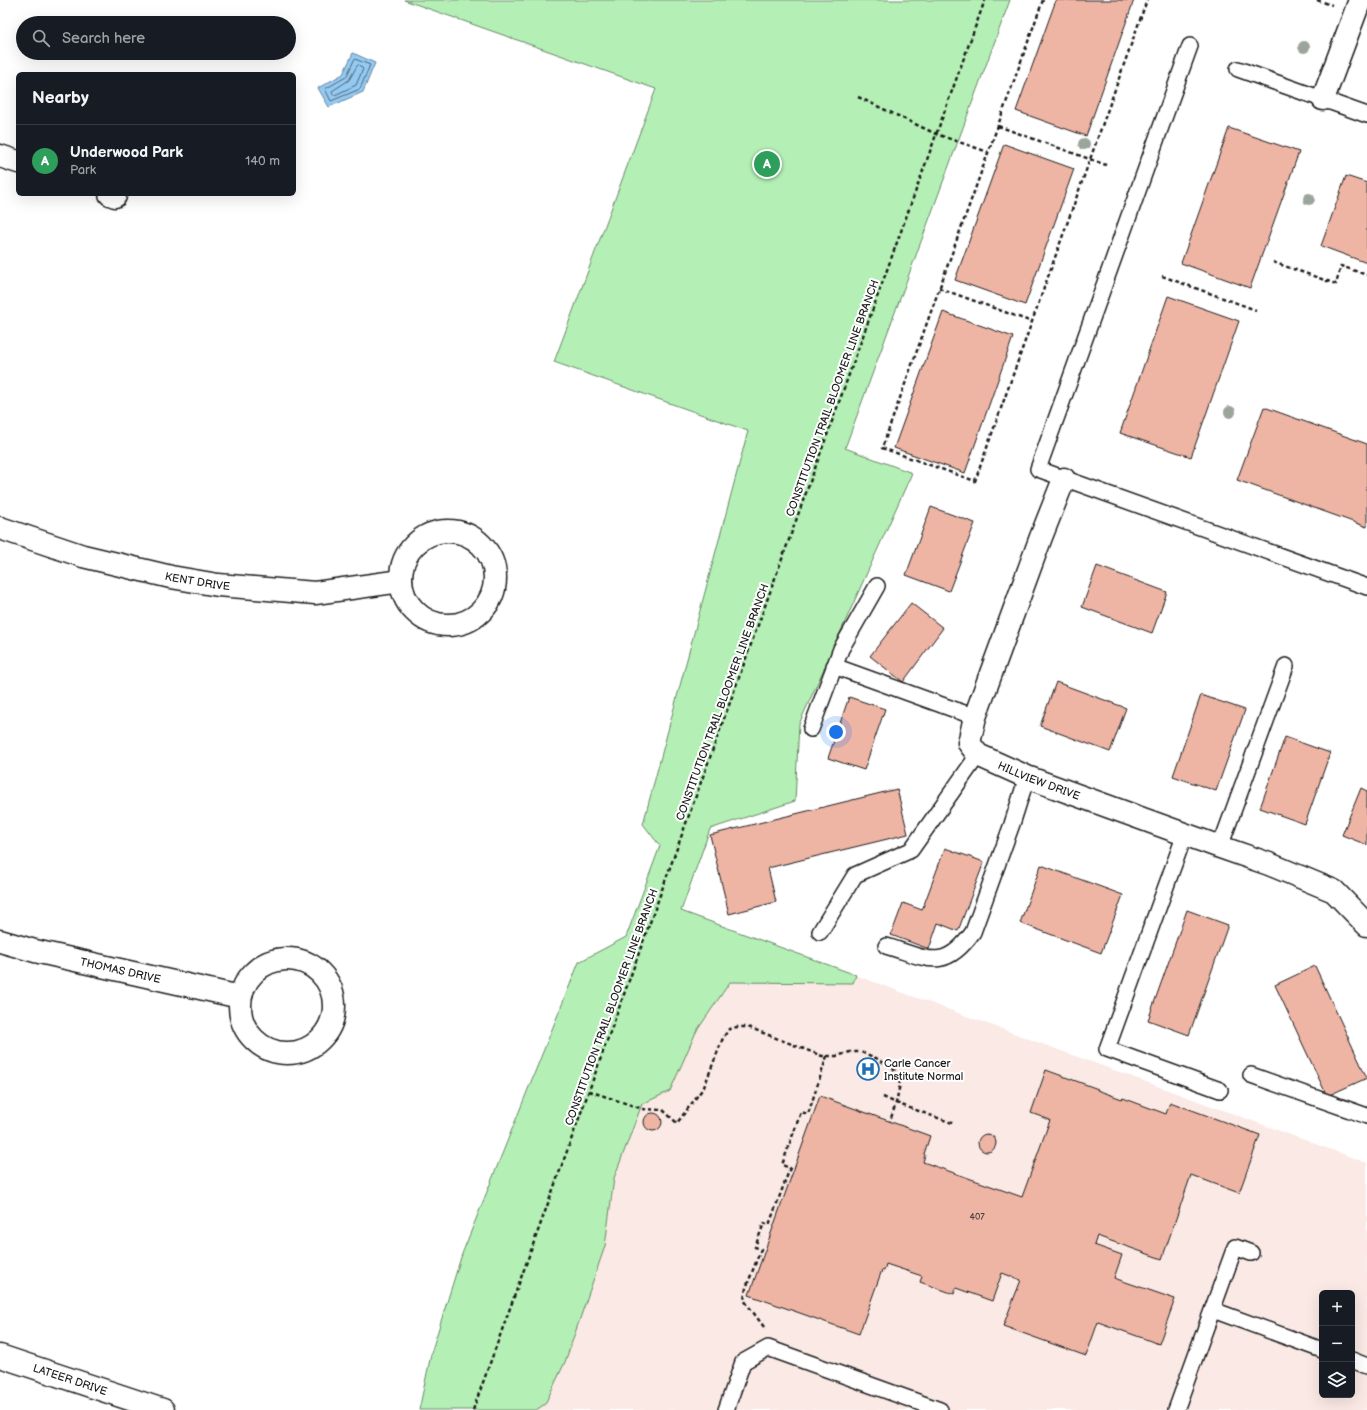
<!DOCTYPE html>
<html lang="en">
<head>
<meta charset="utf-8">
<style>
  body { margin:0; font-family:"Balsamiq Sans",sans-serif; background:#20242c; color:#f1f3f6 }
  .controls { position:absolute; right:12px; bottom:12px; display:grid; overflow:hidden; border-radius:6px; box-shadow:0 4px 16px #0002 }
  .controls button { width:36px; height:36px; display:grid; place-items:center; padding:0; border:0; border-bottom:1px solid #363941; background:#171b24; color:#f1f3f6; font:20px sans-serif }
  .you { position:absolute; left:836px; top:732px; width:14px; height:14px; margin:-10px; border:3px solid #fff; border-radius:50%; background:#1a73e8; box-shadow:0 0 0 6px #1a73e833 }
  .badge { display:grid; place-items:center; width:26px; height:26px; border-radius:50%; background:#1f6fb2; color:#fff; font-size:13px; font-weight:700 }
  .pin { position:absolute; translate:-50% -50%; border:2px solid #fff; box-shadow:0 1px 4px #0006 }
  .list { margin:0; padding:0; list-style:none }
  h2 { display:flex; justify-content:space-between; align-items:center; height:52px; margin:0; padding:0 16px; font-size:17px }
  h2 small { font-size:13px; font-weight:400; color:#9ea1a6 }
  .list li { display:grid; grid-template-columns:26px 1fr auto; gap:12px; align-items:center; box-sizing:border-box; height:72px; padding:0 16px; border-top:1px solid #363941 }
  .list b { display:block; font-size:15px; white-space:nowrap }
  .list p { margin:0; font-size:13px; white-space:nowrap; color:#9ea1a6 }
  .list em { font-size:13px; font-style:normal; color:#9ea1a6 }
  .icon { flex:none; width:22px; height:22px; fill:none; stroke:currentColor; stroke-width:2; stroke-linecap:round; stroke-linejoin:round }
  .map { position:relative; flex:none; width:1367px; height:1410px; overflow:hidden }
  .search { position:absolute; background:#171b24; box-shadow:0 4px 16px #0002; left:16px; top:16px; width:280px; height:44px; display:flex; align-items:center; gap:10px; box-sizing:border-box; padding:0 14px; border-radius:22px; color:#9ea1a6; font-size:15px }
  .panel { position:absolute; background:#171b24; box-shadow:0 4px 16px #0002; left:16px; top:72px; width:280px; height:124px; border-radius:6px }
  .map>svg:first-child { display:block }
  .built { fill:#fae9e4; fill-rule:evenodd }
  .green { fill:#b4f0b5; stroke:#688668 }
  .water { fill:#94caf2; stroke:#64849c }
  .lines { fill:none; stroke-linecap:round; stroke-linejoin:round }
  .shore { stroke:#4c6272; stroke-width:1 }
  .building { fill:#eeb5a5; stroke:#1c1c1c }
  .lane-casing { stroke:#1c1c1c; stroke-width:18 }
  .street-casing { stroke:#1c1c1c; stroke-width:25 }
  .path { stroke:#1c1c1c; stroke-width:2.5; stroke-dasharray:4 3; stroke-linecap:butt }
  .lane { stroke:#fff; stroke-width:15 }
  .street { stroke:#fff; stroke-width:22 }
  .tree { fill:#9ba59b }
  .labels { text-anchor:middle; stroke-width:4; stroke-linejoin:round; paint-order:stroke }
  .number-label { font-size:9px; fill:#50423e }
  .street-label { font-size:11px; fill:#1c1c1c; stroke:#fff }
  .poi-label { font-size:11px; fill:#1c1c1c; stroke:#fff; text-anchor:start }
</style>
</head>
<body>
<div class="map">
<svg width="1367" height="1410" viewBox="0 0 1367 1410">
  <rect width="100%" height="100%" fill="#fff"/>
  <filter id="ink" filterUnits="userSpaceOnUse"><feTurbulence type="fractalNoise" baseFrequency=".025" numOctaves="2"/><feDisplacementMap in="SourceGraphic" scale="8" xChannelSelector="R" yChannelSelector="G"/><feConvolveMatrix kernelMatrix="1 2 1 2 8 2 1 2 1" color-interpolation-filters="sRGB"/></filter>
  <g filter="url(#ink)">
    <path class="built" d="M680 911 1367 1163V1410H501ZM1322 1293H1352V1395H1322Z"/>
    <path class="green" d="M404 0H1010L845 448 912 473 799 724 795 801 710 829 681 911 856 975 853 983 730 982 696 1032 670 1091 642 1104 614 1178 605 1246 565 1362 545 1404 536 1410H419L432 1350 462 1254 579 962 626 937 660 846 643 824 748 431 554 362 656 89Z"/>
    <path class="water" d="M353 53 375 63 363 92 329 107 318 88 343 74Z"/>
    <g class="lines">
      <path class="shore" d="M355 59 370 65 360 89 331 101 325 89 346 77Z
        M359 65 363 69 356 85 335 95H333L332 91 349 80 357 66Z"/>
    </g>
    <path class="building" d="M1056 0H1134L1086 136 1016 111Z
      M1229 128 1299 152 1250 288 1181 263Z
      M1004 144 1074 169 1025 305 955 280Z
      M1346 176 1367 183V263L1321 246Z
      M1168 296 1239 321 1191 457 1120 433Z
      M943 312 1013 337 965 473 894 448Z
      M1264 407 1367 444V527L1237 480Z
      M931 507 975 523 949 591 906 575Z
      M1097 566 1167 592 1152 633 1082 607Z
      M911 603 943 628 903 682 870 656Z
      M1056 682 1126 708 1110 752 1040 726Z
      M1201 695 1245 710 1216 791 1173 776Z
      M849 697 885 709 864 770 828 758Z
      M1285 737 1330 753 1305 824 1260 808Z
      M1361 788 1367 791V845L1342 835Z
      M897 789 908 834 768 868 776 902 729 914 710 835Z
      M945 848 984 862 958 931 938 923 929 949 891 935 903 903 922 910Z
      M1041 865 1123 895 1101 953 1020 923Z
      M1187 910 1228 925 1189 1035 1148 1020Z
      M1315 966 1367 1078 1327 1096 1275 985Z
      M1046 1070 1098 1089 1097 1090 1122 1099 1123 1098 1166 1114 1170 1102 1260 1135 1239 1193 1191 1175 1162 1259 1097 1236 1094 1245 1122 1255 1114 1278 1175 1299 1159 1344 1098 1322 1086 1356 1003 1326 1021 1280 1002 1273 992 1301 956 1288 954 1294 920 1282 922 1276 886 1264 884 1271 882 1270 859 1334 749 1295 820 1096 930 1136 924 1154 925 1155 923 1162 1022 1197 1050 1120 1031 1113Z
      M644 1122a9 9 0 1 1 18 0a9 9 0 1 1-18 0Z
      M978 1143a9 9 0 1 1 18 0a9 9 0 1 1-18 0Z"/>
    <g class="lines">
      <g class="lane-casing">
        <path id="lane" d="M1190 46 1038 469 1367 587
          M1238 69 1367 115
          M834 666 975 717
          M811 729 841 649 877 586
          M1185 834 1107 1049 1220 1090
          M1220 847 1286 666
          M820 932 855 875 911 850 978 755
          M886 946C927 958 944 973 973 932L1012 824 1027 777
          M1251 1075 1367 1116
          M1213 1310 1322 1350
          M1352 1360 1367 1366
          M726 1410 743 1362 768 1348 940 1410
          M1176 1410 1235 1247 1251 1253"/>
      </g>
      <g class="street-casing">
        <g id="street">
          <path d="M1323 99 1360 0"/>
          <path d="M0 156 18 162"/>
          <path d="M110 194 115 196"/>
          <path id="s1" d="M1064 479 1041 537 975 717 969 743 978 755 1027 777 1220 847 1269 864 1334 891 1367 925"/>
          <path id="s2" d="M0 528 83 556 171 577 218 585 315 593 401 581"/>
          <circle cx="448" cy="578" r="47"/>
          <path id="s3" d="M0 941 35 951 240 997"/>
          <circle cx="287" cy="1006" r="47"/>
          <path id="s4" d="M0 1356 163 1410"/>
        </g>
      </g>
      <path class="path" d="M1043 0 882 448 975 481 1147 0
        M1317 0 1332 5
        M858 97 936 134 988 152
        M998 126 1106 165
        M1273 262 1336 284 1341 266 1367 275
        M1162 276 1256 310
        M939 288 1032 322
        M589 1091 643 1109 663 1110 677 1123 704 1087 723 1038 729 1029 737 1027H748L822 1056H837L850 1052H861L876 1058 894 1069 900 1084 896 1103 890 1121
        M883 1097 896 1103 955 1124
        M764 1327 744 1300 746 1288 761 1249 755 1247 764 1223 769 1225 790 1168 782 1165 801 1112 808 1114 827 1056
        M473 1410 985 0"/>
      <use href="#lane" class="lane"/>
      <use href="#street" class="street"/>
    </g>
    <g class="tree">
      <circle cx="1304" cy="47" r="6"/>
      <circle cx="1084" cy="144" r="6"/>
      <circle cx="1309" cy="199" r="6"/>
      <circle cx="1230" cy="412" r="6"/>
    </g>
  </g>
  <defs>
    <g id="hospital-ring" transform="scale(1.15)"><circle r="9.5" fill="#fff" stroke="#1f6fb2" stroke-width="1.5"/><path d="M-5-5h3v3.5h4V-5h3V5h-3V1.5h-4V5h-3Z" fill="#1f6fb2"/></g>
  </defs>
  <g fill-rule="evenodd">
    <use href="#hospital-ring" x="868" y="1069"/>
  </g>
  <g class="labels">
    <g class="number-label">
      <text x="977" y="1220">407</text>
    </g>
    <g class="street-label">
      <text transform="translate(832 398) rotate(-70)" y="4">CONSTITUTION TRAIL BLOOMER LINE BRANCH</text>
      <text dy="4" stroke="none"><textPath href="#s2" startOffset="205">KENT DRIVE</textPath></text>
      <text transform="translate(722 702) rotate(-70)" y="4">CONSTITUTION TRAIL BLOOMER LINE BRANCH</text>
      <text dy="4" stroke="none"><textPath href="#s1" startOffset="362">HILLVIEW DRIVE</textPath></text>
      <text dy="4" stroke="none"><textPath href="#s3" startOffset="124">THOMAS DRIVE</textPath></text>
      <text transform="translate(611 1007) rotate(-70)" y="4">CONSTITUTION TRAIL BLOOMER LINE BRANCH</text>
      <text dy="4" stroke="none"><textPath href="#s4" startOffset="74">LATEER DRIVE</textPath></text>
    </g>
    <g class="poi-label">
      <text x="884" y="1067">Carle Cancer<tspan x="884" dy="13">Institute Normal</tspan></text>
    </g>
  </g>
</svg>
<div class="controls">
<button>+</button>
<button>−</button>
<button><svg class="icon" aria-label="layers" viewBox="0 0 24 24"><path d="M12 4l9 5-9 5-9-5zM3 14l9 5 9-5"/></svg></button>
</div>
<div class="you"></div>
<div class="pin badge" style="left:767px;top:164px;background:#2e9e5b">A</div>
<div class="search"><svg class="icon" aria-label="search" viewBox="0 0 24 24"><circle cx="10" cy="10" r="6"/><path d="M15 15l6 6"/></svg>Search here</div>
<section class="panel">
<h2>Nearby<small></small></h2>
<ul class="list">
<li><span class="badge" style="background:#2e9e5b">A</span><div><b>Underwood Park</b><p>Park</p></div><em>140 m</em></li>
</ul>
</section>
</div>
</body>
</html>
